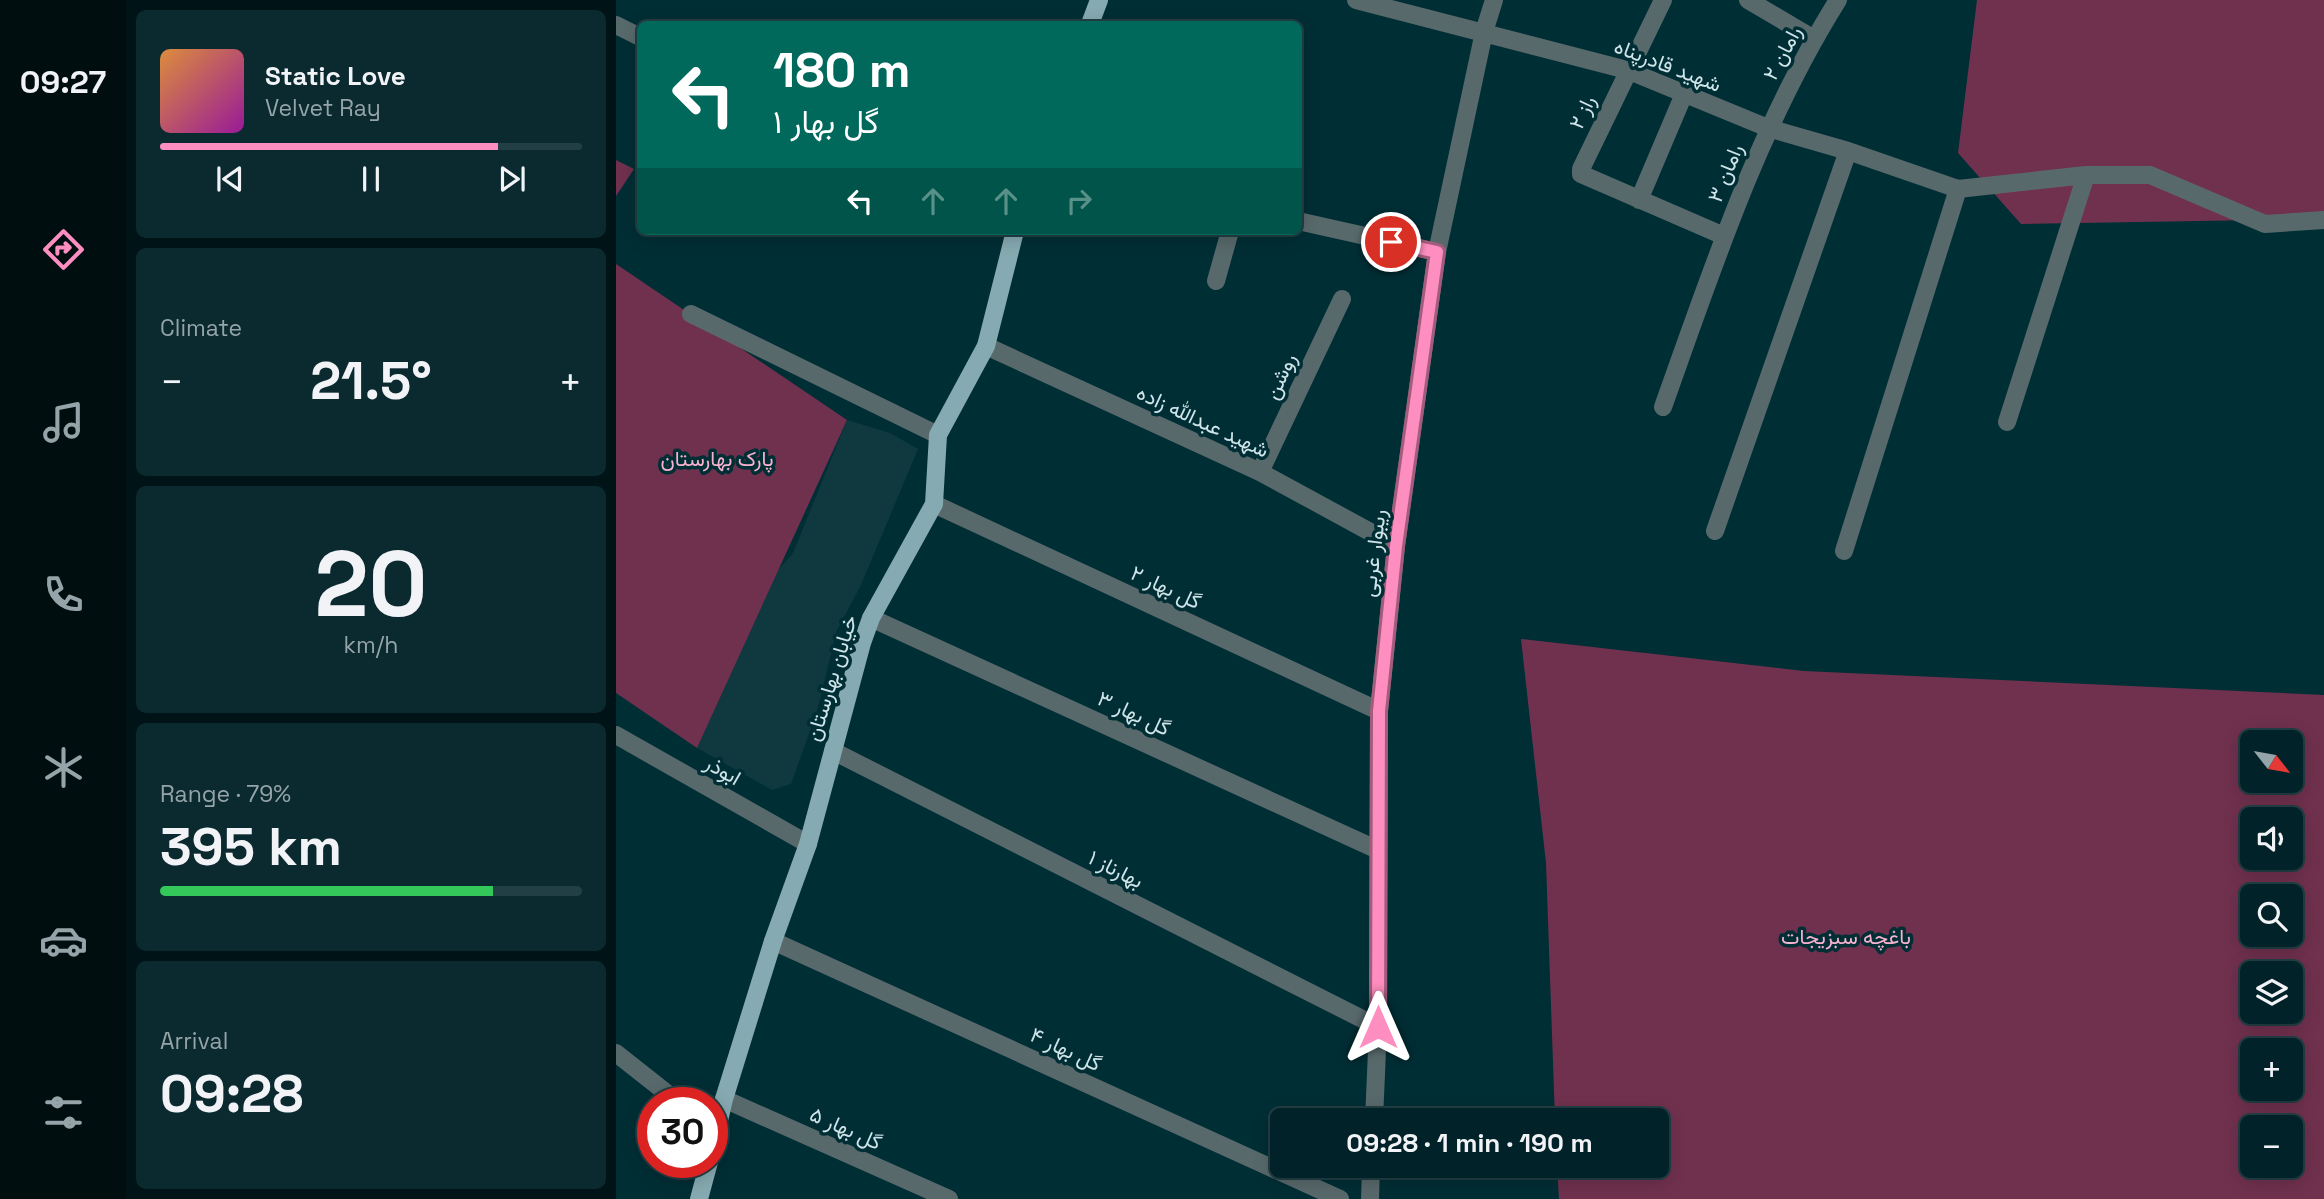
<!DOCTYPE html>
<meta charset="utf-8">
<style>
body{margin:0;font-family:"Space Grotesk",Vazirmatn,sans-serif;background:#0a2a30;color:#f1f3f6;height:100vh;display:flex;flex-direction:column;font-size:26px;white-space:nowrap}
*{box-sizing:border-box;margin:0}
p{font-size:23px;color:#95a4a8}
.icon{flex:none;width:38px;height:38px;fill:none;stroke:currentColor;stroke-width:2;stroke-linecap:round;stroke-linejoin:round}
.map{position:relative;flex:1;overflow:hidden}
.side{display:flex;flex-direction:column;gap:10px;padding:10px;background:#001316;width:490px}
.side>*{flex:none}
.hud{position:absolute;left:21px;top:21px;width:665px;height:214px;border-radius:10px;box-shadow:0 4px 18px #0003,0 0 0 2px #223f45;background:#00695c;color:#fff;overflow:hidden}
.needle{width:46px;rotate:121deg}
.fabs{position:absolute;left:1624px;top:730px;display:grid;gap:14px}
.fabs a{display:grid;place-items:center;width:63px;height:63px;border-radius:10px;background:#002228;box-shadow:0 4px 18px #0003,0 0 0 2px #223f45;font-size:35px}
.speed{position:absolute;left:21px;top:1087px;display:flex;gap:14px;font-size:35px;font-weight:700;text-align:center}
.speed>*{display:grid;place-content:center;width:91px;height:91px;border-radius:50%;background:#002228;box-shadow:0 4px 18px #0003,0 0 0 2px #223f45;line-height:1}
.speed .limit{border:10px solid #d22;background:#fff;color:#111}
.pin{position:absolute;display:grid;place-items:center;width:60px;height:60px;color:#fff;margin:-30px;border:4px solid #fff;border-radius:50%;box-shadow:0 2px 7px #0007}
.me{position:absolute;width:77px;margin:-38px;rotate:0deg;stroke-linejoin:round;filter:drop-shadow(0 0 5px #0008)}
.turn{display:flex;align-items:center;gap:24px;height:147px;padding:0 21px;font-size:32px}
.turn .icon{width:91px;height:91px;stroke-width:2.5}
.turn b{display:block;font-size:49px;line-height:60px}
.lanes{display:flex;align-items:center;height:66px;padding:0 21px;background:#0003;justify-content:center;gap:35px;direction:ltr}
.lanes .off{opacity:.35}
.big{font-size:52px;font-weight:700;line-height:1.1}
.side .card{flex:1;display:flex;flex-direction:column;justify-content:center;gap:10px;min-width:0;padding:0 24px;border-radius:10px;background:#0a2a30}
.side .dial{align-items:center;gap:0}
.dial b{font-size:91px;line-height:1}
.song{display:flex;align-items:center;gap:21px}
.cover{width:84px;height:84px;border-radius:10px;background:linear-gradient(135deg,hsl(30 70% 55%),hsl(300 70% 35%))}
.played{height:7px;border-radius:4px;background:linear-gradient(90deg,#fd8ebf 80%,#223f45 80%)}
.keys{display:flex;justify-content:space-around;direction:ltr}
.heat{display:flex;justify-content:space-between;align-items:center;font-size:38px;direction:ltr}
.charge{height:10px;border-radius:5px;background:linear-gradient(90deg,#34c759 79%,#223f45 0)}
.trip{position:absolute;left:654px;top:1108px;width:399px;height:70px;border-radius:10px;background:#002228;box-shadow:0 4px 18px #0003,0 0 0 2px #223f45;font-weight:700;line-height:70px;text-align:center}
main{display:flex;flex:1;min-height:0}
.dock{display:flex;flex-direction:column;width:126px;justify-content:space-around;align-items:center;background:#000e10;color:#95a4a8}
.dock .icon{width:49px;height:49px}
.dock .selected{color:#fd8ebf}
.dock b{font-size:32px;color:#f1f3f6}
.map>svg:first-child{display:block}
.built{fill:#0f393f}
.green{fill:#70314e;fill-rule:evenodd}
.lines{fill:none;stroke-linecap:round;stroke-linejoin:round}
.minor{stroke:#58696c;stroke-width:18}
.major{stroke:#86aab1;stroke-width:18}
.route-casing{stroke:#a45c7c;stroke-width:18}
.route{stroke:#fd8ebf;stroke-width:12}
.labels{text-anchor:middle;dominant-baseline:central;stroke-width:7;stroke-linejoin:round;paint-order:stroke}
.street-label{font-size:21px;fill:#d0e5ea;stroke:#002e35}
.park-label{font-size:21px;fill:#f8b1ce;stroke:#002e35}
</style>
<main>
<nav class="dock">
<b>09:27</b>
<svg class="icon selected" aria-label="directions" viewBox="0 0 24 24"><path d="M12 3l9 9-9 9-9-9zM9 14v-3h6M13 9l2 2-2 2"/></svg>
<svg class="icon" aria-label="music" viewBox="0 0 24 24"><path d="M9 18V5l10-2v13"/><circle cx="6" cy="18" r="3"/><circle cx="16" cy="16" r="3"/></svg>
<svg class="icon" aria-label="phone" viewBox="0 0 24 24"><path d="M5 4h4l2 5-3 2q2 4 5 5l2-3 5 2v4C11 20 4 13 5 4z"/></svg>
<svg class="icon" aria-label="climate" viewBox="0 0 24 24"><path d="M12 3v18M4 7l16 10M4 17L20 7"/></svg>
<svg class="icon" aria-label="car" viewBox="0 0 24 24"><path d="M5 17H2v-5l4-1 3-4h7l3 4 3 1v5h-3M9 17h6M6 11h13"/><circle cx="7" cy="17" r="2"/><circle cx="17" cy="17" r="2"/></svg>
<svg class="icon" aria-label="filters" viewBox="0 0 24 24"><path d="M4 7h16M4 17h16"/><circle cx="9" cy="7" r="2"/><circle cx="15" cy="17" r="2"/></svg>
</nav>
<section class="side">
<div class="card">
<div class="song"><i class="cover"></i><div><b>Static Love</b><p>Velvet Ray</p></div></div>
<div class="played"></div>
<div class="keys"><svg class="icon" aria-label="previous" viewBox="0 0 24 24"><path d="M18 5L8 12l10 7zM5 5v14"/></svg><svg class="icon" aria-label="pause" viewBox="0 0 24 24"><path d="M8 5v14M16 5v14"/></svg><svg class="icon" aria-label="next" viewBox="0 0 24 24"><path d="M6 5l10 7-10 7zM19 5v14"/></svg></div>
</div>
<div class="card"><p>Climate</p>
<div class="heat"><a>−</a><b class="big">21.5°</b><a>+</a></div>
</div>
<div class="card dial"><b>20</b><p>km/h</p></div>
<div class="card"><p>Range · 79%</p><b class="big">395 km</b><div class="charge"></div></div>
<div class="card"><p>Arrival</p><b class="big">09:28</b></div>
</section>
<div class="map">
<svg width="1708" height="1199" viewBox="0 0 1708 1199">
<rect width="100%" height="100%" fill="#002e35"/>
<path class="built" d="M 231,420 L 274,433 L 302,449 L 245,585 L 221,630 L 201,711 L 175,784 L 156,790 L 81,748 L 162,570 L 177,553 Z"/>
<path class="green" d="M 1361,0 L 1708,0 L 1708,219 L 1405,224 L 1342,153 Z
M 0,160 L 18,169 L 0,196 Z
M 0,264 L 231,420 L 81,748 L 0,693 Z
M 905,639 L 1188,671 L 1708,695 L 1708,1199 L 943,1199 L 941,1166 L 1041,1166 L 1041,1120 L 939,1120 L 930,863 ZM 1636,742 L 1675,742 L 1675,780 L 1636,780 ZM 1636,819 L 1675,819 L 1675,858 L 1636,858 ZM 1636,896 L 1675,896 L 1675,934 L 1636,934 ZM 1636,973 L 1675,973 L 1675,1012 L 1636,1012 ZM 1636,1050 L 1675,1050 L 1675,1088 L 1636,1088 ZM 1636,1127 L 1675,1127 L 1675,1166 L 1636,1166 Z"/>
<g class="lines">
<path class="minor" d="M 740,0 L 1011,70 L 1152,128 L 1232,151 L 1342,189 L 1470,175 L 1534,175 L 1649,224 L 1708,220
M 1047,0 L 965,169 L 965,174 L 1108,236
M 1132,0 L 1198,39
M 0,25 L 24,37
M 1023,200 L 1068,94
M 682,221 L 821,252
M 600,281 L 614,231
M 75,314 L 322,435
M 370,346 L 644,472 L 780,546
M 1047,407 C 1097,267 1143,126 1222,0
M 1391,422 L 1470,175
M 644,472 L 726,299
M 318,504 L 763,711
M 1099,531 L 1232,151
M 1228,551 L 1342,189
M 255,618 L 762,850
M 0,735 L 192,844
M 217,751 L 762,1027
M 157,941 L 724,1199
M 0,1053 L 62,1102
M 108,1099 L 333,1199
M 758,1120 L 762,1027 L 763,711 L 780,546 L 821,252 L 868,32 L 878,0
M 754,1199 L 755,1166"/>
<path class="major" d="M 474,24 L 483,0
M 96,1151 L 108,1099 L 157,941 L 192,844 L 246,643 L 255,618 L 318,504 L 322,435 L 370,346 L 399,231
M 83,1199 L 93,1162"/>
</g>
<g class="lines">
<g class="route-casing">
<path id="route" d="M 762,1027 L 763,711 L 780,546 L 821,252 L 775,242"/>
</g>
<use href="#route" class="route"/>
</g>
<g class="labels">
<g class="street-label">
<text transform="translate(1166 53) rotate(-62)">رامان ۲</text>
<text transform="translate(1052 65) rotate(21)">شهید قادرپناه</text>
<text transform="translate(966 112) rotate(-65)">راز ۲</text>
<text transform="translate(1109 173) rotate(-68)">رامان ۳</text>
<text transform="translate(664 376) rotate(-65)">روشن</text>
<text transform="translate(587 421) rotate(25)">شهید عبدالله زاده</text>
<text transform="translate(757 553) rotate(-83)">ریبوار غربی</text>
<text transform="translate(550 587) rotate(25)">گل بهار ۲</text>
<text transform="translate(215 678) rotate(-73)">خیابان بهارستان</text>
<text transform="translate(518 713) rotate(25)">گل بهار ۳</text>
<text transform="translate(107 770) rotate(30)">ابوذر</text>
<text transform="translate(500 869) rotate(27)">بهارناز ۱</text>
<text transform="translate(450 1049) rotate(25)">گل بهار ۴</text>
<text transform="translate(230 1128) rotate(24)">گل بهار ۵</text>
</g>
<g class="park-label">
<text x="101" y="458">پارک بهارستان</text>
<text x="1230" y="936">باغچه سبزیجات</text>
</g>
</g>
</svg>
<div class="fabs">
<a><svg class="needle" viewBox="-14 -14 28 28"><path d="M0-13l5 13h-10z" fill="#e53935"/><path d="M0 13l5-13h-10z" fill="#95a4a8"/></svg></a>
<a><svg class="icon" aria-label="sound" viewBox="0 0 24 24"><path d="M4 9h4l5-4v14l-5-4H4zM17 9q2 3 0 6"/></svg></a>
<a><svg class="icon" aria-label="search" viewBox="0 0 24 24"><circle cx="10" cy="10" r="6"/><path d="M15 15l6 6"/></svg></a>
<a><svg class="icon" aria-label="layers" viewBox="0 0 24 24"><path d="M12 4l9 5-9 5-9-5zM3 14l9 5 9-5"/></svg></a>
<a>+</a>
<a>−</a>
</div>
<div class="speed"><div class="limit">30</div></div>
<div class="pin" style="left:775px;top:242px;background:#d93025"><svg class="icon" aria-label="arrive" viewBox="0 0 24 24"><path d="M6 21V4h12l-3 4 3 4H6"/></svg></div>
<svg class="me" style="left:762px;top:1027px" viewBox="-20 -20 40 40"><path d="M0-17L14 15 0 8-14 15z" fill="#fd8ebf" stroke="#fff" stroke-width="4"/></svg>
<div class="trip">09:28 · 1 min · 190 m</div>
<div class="hud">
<div class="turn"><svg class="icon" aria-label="left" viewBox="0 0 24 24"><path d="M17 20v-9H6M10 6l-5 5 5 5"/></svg><div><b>180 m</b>گل بهار ۱</div></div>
<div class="lanes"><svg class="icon" aria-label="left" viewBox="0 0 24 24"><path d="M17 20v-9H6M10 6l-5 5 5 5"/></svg><svg class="icon off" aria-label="ahead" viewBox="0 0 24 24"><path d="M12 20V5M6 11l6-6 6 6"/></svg><svg class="icon off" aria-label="ahead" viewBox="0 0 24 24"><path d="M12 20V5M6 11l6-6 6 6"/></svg><svg class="icon off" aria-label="right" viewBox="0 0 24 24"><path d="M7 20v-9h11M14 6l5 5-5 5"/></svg></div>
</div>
</div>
</main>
